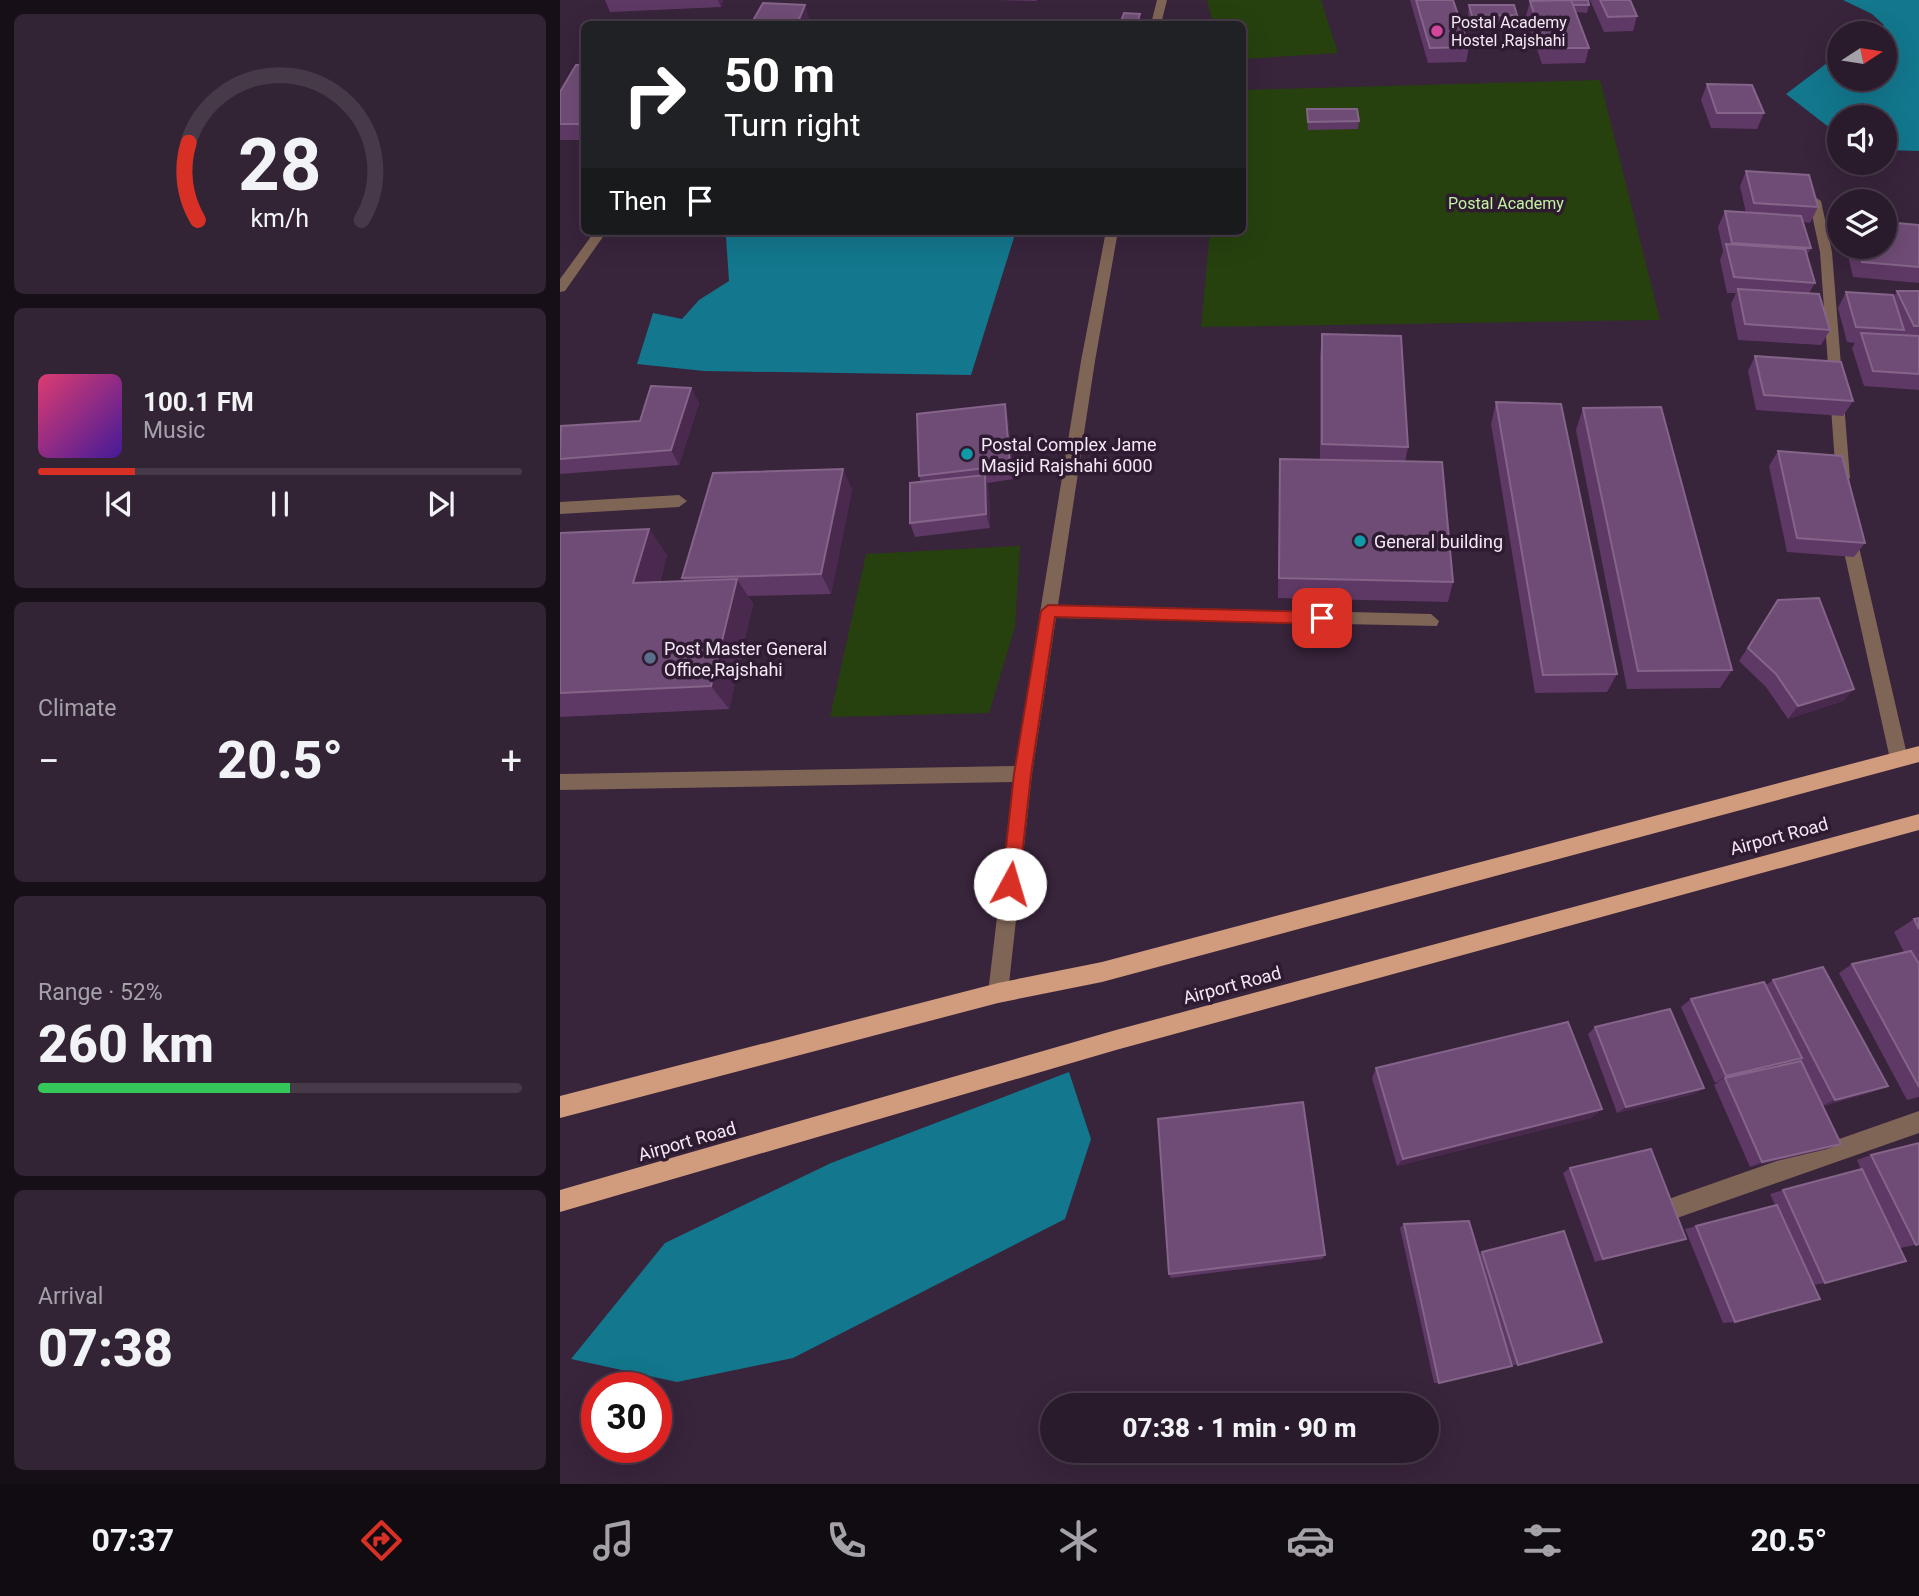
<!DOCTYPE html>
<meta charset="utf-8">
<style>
body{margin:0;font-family:Roboto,sans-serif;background:#322434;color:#f1f3f6;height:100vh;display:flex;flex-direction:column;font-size:26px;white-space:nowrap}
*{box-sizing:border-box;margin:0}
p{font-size:23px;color:#a5a1a9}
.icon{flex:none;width:38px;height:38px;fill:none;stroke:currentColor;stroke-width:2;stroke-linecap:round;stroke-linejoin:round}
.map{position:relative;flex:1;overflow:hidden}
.sheet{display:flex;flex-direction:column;gap:14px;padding:14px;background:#170f18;width:560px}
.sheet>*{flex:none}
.guide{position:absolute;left:21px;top:21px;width:665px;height:214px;border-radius:10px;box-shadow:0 7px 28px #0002,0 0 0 2px #463948;background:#202124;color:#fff;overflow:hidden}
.needle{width:46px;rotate:78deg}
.buttons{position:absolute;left:1267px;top:21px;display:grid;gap:14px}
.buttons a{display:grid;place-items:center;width:70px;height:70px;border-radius:50%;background:#2a1b2c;box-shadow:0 7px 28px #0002,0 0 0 2px #463948;font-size:35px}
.speed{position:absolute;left:21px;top:1372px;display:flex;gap:14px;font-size:35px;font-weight:700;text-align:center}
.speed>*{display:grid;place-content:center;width:91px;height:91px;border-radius:50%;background:#2a1b2c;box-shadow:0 7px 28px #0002,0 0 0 2px #463948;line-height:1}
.speed .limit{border:10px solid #d22;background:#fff;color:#111}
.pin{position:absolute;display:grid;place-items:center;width:60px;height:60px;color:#fff;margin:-30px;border-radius:14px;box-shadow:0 4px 10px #0006}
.me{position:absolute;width:77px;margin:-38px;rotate:6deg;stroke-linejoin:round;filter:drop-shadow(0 0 5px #0008)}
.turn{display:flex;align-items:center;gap:24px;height:147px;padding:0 28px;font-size:32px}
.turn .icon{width:91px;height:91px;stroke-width:2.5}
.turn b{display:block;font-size:49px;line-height:60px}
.then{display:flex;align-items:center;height:66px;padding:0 28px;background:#0003;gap:14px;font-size:26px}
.big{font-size:52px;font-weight:800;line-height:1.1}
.sheet .tile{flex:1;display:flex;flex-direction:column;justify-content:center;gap:10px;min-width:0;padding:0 24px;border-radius:10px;background:#322434}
.sheet .dial{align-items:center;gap:0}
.dial svg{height:182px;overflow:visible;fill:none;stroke:#463948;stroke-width:7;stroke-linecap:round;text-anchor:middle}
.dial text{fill:#f1f3f6;stroke:none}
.song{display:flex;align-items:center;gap:21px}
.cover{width:84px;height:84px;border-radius:10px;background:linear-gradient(135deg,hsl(340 70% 55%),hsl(260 70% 35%))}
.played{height:7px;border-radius:4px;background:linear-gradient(90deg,#d93025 20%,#463948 20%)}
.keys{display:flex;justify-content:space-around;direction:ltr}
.heat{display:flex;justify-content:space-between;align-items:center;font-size:38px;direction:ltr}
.charge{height:10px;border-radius:5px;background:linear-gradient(90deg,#34c759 52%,#463948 0)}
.trip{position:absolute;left:480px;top:1393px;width:399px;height:70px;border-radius:35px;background:#2a1b2c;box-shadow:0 7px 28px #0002,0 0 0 2px #463948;font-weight:800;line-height:70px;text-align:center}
.tabs{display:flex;height:112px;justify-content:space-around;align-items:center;background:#110b12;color:#a5a1a9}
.tabs .icon{width:49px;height:49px}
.tabs .active{color:#d93025}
.tabs b{font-size:32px;color:#f1f3f6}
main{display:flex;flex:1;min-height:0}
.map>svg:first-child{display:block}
.green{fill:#26410e}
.water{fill:#13778d}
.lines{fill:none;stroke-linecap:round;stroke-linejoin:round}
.minor{fill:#7f6556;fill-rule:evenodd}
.primary{fill:#d19c7e;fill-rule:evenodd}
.wall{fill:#5f3965}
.shaded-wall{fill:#49294e}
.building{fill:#6f4c75;stroke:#846489;stroke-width:2}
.route{fill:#d93025;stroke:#8d1f18;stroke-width:2}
.hotel-dot{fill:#d1479c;stroke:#2e1b31;stroke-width:2.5}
.culture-dot{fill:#0f9aa8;stroke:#2e1b31;stroke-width:2.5}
.service-dot{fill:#5c6f8a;stroke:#2e1b31;stroke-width:2.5}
.labels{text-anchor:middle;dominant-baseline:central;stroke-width:7;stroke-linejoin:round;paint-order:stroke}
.far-poi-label{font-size:16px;fill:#f5e8f6;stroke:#2e1b31;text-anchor:start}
.far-park-label{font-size:16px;fill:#c2f3a0;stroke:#2e1b31}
.poi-label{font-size:18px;fill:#f5e8f6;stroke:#2e1b31;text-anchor:start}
.street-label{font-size:18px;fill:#f5e8f6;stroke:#2e1b31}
</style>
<main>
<section class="sheet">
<div class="tile dial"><svg viewBox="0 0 100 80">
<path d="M14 69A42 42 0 1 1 86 69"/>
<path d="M14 69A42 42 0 0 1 10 35" stroke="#d93025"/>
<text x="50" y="56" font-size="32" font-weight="700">28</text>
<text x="50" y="72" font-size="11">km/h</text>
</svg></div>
<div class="tile">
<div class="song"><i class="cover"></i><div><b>100.1 FM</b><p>Music</p></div></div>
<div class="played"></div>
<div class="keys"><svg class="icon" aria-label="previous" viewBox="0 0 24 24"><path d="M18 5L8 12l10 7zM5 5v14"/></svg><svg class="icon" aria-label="pause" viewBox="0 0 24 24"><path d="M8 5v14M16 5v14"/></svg><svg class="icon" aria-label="next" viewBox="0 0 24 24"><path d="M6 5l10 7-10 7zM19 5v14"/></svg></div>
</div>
<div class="tile"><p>Climate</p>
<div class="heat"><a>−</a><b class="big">20.5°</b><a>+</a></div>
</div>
<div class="tile"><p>Range · 52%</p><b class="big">260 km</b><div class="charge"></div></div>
<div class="tile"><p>Arrival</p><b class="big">07:38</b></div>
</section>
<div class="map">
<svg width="1359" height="1484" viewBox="0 0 1359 1484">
<rect width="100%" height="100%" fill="#38243b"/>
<path class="green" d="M 647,0 L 761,0 L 778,53 L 683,59 L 682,24 L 653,24 Z
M 1040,80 L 1100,320 L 641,327 L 650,231 L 682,231 L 683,90 Z
M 460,546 L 455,627 L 429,713 L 270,717 L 306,554 Z"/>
<path class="water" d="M 1283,0 L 1359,0 L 1359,151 L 1325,150 L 1325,117 L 1279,117 L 1279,135 L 1226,94 L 1279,54 L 1279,79 L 1325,79 L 1325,33 L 1317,33 L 1324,25 L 1312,14 Z
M 171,231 L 456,231 L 411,375 L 144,371 L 77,364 L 93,313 L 122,319 L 139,300 L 169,281 L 166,237 Z
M 509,1072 L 531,1139 L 505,1219 L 233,1358 L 117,1382 L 11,1359 L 105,1243 L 271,1163 Z"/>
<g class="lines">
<path class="minor" d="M 597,0 L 607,0 L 601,24 L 591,24 Z
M 1255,197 L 1261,201 L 1272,252 L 1290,478 L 1283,483 L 1276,478 L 1260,252 L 1249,201 Z
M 35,231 L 47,231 L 5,291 L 0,292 L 0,279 Z
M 546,231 L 558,231 L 535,361 L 498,605 L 871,614 L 879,621 L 877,626 L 496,618 L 472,774 L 448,993 L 445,1000 L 438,1003 L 431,1000 L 428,993 L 453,782 L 0,790 L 0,774 L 455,766 L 521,361 Z
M 119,495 L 127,501 L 119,507 L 0,514 L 0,502 Z
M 1288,528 L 1296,534 L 1348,759 L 1345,764 L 1339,767 L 1333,764 L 1330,759 L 1280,534 Z
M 1359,1111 L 1359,1133 L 1117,1218 L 1109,1215 L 1106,1207 L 1109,1199 L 1117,1196 Z"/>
<path class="primary" d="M 1359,746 L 1359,762 L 542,982 L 438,1003 L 0,1118 L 0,1096 L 438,983 L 542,962 Z
M 1359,814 L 1359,830 L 556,1050 L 0,1212 L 0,1190 L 556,1030 Z"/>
</g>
<path class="wall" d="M 45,0 L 163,0 L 161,7 L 50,12 Z
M 435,0 L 477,0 L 476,1 Z
M 850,0 L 893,0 L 909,47 L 906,62 L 868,63 Z
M 987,0 L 1028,0 L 1029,5 L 1027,13 L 1016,12 L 1029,48 L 1025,63 L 982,64 L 966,16 L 970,1 Z
M 1030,0 L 1070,0 L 1077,16 L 1073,31 L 1044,32 Z
M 909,5 L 957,15 L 956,23 L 910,24 L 908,13 Z
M 24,65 L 24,140 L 0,140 L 0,92 Z
M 1147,84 L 1204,113 L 1197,129 L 1151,128 L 1141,100 Z
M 747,109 L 799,121 L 798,129 L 748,130 Z
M 1186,171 L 1258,207 L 1250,223 L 1243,222 L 1251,248 L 1247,255 L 1255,283 L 1249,293 L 1270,330 L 1261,345 L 1178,340 L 1171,304 L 1176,293 L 1167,293 L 1160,260 L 1163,251 L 1158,227 L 1165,211 L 1186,213 L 1180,186 Z
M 1359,225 L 1359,283 L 1293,277 L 1286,247 L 1325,247 Z
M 1337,291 L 1359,291 L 1359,390 L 1304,386 L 1292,348 L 1295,343 L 1287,342 L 1278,308 L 1286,292 L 1333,298 Z
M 762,334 L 848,447 L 845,462 L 893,582 L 888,602 L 718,598 L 720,459 L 760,460 L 760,356 Z
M 1195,356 L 1293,401 L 1283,416 L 1196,410 L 1188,371 Z
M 131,388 L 139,403 L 119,465 L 0,474 L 0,428 L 80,421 Z
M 936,402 L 1057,674 L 1047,692 L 975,693 L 931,424 Z
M 1023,408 L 1172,670 L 1160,688 L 1067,689 L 1016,430 Z
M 448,419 L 454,479 L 427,483 L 429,489 L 430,528 L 355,537 L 350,523 L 361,482 L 359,476 Z
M 1218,451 L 1305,543 L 1294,557 L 1227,552 L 1209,466 Z
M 283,469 L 292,490 L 271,594 L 188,596 L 193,604 L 169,709 L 0,717 L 0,533 L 89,529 L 107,555 L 100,582 L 124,581 L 122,578 Z
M 1218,600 L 1294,689 L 1283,701 L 1228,719 L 1206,687 L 1179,661 Z
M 1359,918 L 1359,1097 L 1347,1100 L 1279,973 L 1292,964 L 1344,952 L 1334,932 L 1354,919 Z
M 1213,980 L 1313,1092 L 1263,1106 L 1267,1149 L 1190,1167 L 1154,1085 L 1159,1082 L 1155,1083 L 1121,1007 L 1131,999 L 1206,985 Z
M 1035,1027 L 1144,1088 L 1134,1094 L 1057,1113 L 1028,1034 Z
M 816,1068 L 1042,1109 L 1031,1118 L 837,1166 L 812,1078 Z
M 1311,1155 L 1359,1244 L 1340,1248 L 1265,1283 L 1253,1285 L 1175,1322 L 1163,1323 L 1125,1229 L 1215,1205 L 1210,1194 L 1223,1190 L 1301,1170 L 1297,1160 Z
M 1010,1168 L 1126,1239 L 1035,1262 L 1003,1173 Z
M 844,1224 L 919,1254 L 922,1252 L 958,1365 L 952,1365 L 879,1383 L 874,1383 L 840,1228 Z
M 765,1255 L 762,1259 L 611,1278 L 609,1274 Z"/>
<path class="shaded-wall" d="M 158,0 L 163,0 L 161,7 Z
M 245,5 L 250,21 L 248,24 L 237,24 Z
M 131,388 L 139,403 L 119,465 L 111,450 Z
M 445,404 L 448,419 L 454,479 L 450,465 Z
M 283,469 L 292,490 L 271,594 L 261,574 Z
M 425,475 L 429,489 L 430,528 L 426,514 Z
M 89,529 L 107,555 L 92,608 L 73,583 Z
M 177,579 L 193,604 L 169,709 L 151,686 Z
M 1294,689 L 1283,701 L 1228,719 L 1238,706 Z
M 1242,1058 L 1229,1065 L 1165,1078 L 1155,1083 L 1166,1076 Z
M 1328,1086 L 1313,1092 L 1261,1106 L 1275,1100 Z
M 1144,1088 L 1134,1094 L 1057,1113 L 1066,1107 Z
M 1042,1109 L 1031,1118 L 837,1166 L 843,1159 Z
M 1281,1144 L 1267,1149 L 1190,1167 L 1202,1162 Z
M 1126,1239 L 1116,1242 L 1035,1262 L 1043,1259 Z"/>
<path class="building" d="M 856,0 L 893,0 L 909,47 L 870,48 Z
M 989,0 L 1028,0 L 1029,5 L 1013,5 L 1011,0 Z
M 1011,0 L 1029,48 L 985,48 L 970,1 Z
M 1040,0 L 1070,0 L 1077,16 L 1048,17 Z
M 203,3 L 245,5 L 237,24 L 191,24 Z
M 909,5 L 954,5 L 957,15 L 912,16 Z
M 564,13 L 580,14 L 577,24 L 560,24 Z
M 16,65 L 24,65 L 24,124 L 0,124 L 0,92 Z
M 1147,84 L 1192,85 L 1204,113 L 1157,113 Z
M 747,109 L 797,109 L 799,121 L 748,122 Z
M 1186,171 L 1249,175 L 1258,207 L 1194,203 Z
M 1165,211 L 1241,216 L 1251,248 L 1172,243 Z
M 1325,222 L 1359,225 L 1359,267 L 1302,262 L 1298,247 L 1325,247 Z
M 1166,244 L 1245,249 L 1255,283 L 1174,277 Z
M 1178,289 L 1259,294 L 1270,330 L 1185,324 Z
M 1337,291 L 1359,291 L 1359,326 L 1354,326 Z
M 1286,292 L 1333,295 L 1344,330 L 1296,327 Z
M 1301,333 L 1359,336 L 1359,374 L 1313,371 Z
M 762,334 L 841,336 L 848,447 L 762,444 Z
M 1195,356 L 1281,362 L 1293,401 L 1204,395 Z
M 91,386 L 131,388 L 111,450 L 0,459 L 1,426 L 80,421 Z
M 936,402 L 1001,404 L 1057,674 L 983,675 Z
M 445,404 L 450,465 L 359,476 L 357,414 Z
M 1101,407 L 1172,670 L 1078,671 L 1023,408 Z
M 1218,451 L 1282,456 L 1305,543 L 1237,538 Z
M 720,459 L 882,462 L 893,582 L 719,578 Z
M 283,469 L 261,574 L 122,578 L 153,473 Z
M 425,475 L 426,514 L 350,523 L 350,483 Z
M 89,529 L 73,583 L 177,579 L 151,686 L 0,693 L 0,533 Z
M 1259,598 L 1294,689 L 1238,706 L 1216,674 L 1188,648 L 1218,600 Z
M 1359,918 L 1359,929 L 1354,919 Z
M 1351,951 L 1359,964 L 1359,1087 L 1292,964 Z
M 1263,967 L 1328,1086 L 1275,1100 L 1213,980 Z
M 1204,982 L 1242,1058 L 1166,1076 L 1131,999 Z
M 1110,1009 L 1144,1088 L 1066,1107 L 1035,1027 Z
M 1008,1022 L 1042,1109 L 843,1159 L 816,1068 Z
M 1241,1061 L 1281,1144 L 1202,1162 L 1165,1078 Z
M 743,1102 L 765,1255 L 609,1274 L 598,1119 Z
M 1359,1143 L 1359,1244 L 1356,1245 L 1311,1155 Z
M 1091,1149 L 1126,1239 L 1043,1259 L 1010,1168 Z
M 1302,1169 L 1346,1261 L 1265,1283 L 1223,1190 Z
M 1217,1205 L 1260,1299 L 1175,1322 L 1136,1226 Z
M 909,1221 L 952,1366 L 879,1383 L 844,1224 Z
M 1004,1231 L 1042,1342 L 958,1365 L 922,1252 Z"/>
<path class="route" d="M 488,605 L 762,612 L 769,618 L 762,624 L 495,617 L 471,774 L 459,884 L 450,892 L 442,884 L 454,774 L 481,611 Z"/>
<circle class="hotel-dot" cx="877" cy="31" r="7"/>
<g class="culture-dot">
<circle cx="407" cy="454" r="7"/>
<circle cx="800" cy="541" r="7"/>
</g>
<circle class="service-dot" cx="90" cy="658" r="7"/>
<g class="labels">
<g class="far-poi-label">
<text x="891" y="22">Postal Academy<tspan x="891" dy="18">Hostel ,Rajshahi</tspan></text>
</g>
<g class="far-park-label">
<text x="946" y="203">Postal Academy</text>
</g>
<g class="poi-label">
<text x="421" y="444">Postal Complex Jame<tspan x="421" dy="21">Masjid Rajshahi 6000</tspan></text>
<text x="814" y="541">General building</text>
<text x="104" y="648">Post Master General<tspan x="104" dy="21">Office,Rajshahi</tspan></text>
</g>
<g class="street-label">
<text transform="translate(1219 836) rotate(-15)">Airport Road</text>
<text transform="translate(672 985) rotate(-15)">Airport Road</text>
<text transform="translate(127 1141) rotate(-16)">Airport Road</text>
</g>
</g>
</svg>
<div class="buttons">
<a><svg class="needle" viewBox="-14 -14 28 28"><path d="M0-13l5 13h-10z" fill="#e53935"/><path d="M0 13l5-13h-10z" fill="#a5a1a9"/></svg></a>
<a><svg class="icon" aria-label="sound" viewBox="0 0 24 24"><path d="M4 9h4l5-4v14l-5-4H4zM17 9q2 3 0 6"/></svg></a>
<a><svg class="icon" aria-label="layers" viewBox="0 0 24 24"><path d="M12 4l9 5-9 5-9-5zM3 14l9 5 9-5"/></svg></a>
</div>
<div class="speed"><div class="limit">30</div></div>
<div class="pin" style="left:762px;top:618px;background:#d93025"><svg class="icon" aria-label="arrive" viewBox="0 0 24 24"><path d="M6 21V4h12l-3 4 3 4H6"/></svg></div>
<svg class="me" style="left:450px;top:884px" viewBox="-20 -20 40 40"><circle r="19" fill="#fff"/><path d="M0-13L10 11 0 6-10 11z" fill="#d93025"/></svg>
<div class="trip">07:38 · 1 min · 90 m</div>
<div class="guide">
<div class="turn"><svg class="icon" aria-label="right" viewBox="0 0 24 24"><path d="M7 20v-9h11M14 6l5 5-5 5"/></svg><div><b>50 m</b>Turn right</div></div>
<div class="then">Then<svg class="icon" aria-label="arrive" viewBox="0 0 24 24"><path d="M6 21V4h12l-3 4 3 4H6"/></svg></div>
</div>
</div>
</main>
<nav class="tabs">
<b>07:37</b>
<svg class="icon active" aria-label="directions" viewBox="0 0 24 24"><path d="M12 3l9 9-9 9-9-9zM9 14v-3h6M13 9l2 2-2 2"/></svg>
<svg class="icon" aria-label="music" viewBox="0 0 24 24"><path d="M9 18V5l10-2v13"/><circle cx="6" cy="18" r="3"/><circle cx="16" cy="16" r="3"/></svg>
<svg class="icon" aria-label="phone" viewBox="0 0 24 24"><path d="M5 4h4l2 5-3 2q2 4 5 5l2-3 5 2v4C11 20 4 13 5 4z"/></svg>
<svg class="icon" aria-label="climate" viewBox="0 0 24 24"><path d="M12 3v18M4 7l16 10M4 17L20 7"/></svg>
<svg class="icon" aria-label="car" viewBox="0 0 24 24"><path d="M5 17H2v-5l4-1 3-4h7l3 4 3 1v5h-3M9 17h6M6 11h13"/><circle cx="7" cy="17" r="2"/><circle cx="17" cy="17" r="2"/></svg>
<svg class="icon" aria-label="filters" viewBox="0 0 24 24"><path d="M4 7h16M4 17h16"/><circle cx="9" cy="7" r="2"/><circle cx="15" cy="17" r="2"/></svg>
<b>20.5°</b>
</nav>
